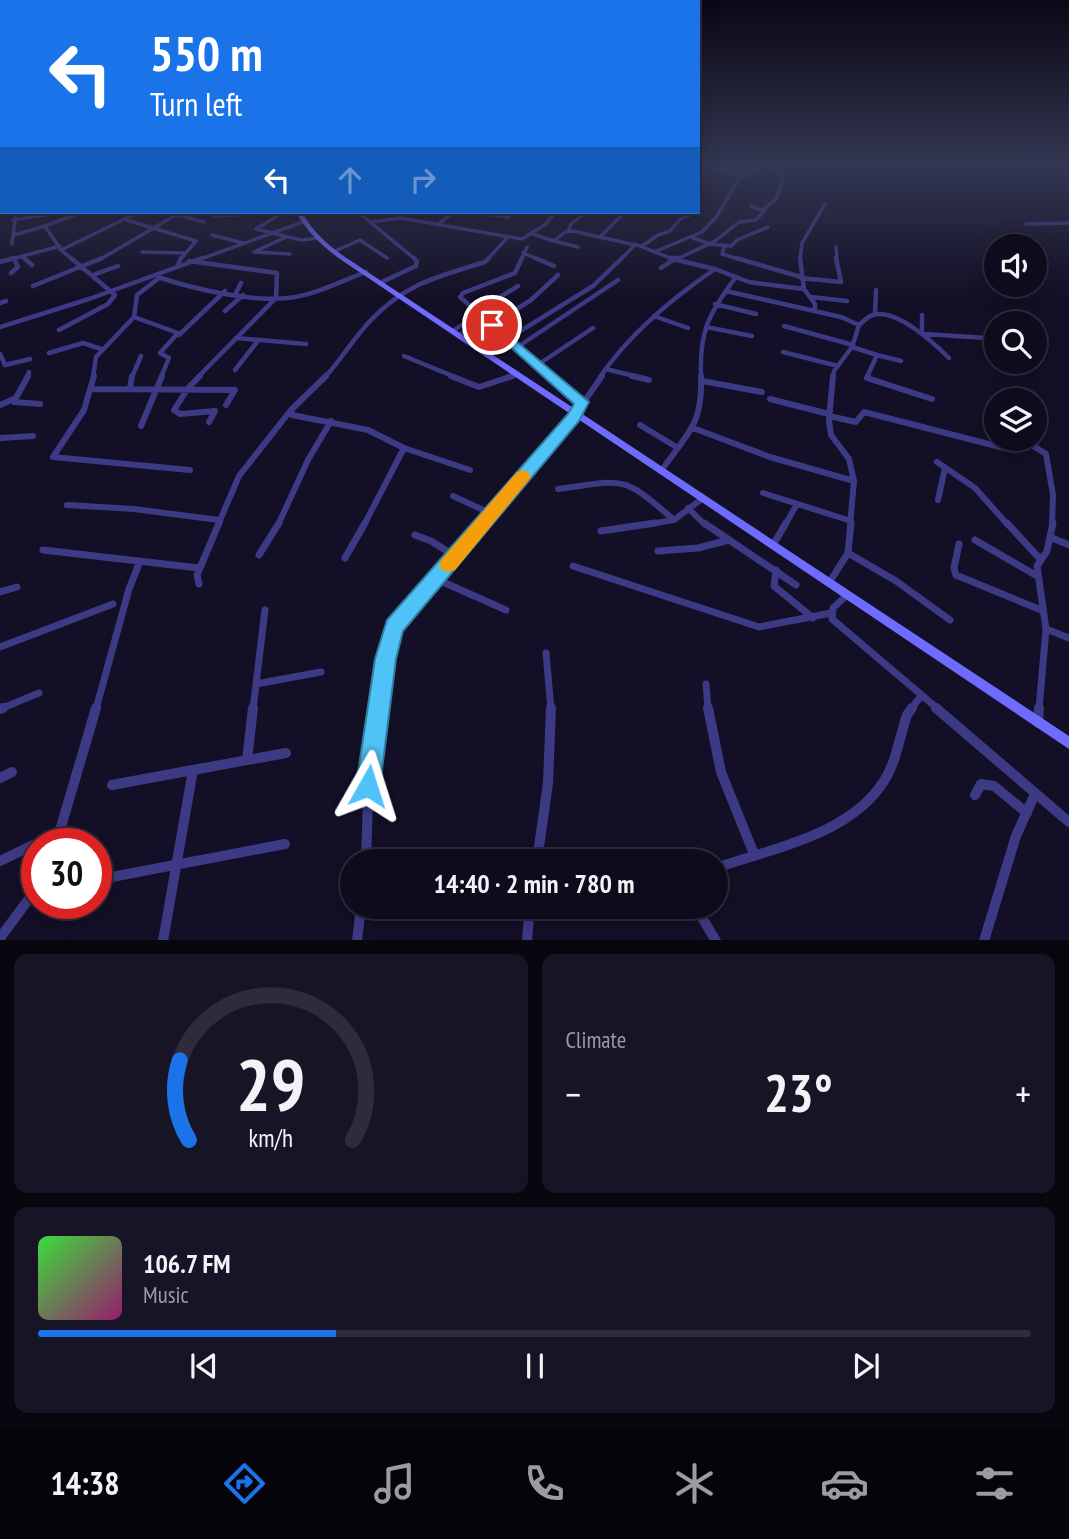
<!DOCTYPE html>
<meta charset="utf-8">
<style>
body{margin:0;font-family:"PT Sans Narrow",sans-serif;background:#171425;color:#f1f3f6;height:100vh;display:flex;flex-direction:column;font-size:26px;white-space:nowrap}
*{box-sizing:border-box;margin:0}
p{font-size:23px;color:#9b9ba3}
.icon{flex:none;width:38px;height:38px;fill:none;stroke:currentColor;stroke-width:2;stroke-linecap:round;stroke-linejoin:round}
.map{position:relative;height:940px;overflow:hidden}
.drawer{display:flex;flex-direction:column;gap:14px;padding:14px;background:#08060f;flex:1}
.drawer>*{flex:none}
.top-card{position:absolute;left:0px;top:0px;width:700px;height:214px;box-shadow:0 4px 18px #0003,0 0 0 2px #2e2b3b;background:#1a73e8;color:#fff;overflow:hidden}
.tools{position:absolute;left:984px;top:234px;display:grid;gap:14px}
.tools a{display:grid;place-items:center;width:63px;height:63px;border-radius:50%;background:#0e0b1c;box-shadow:0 4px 18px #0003,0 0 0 2px #2e2b3b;font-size:35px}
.speed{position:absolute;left:21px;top:828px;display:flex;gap:14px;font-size:35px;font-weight:700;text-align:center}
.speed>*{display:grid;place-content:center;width:91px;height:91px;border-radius:50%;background:#0e0b1c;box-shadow:0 4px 18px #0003,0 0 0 2px #2e2b3b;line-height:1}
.speed .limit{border:10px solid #d22;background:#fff;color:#111}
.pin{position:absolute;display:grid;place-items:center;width:60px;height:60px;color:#fff;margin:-30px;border:4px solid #fff;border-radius:50%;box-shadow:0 2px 7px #0007}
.me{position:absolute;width:77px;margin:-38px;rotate:6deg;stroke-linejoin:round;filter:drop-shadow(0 0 5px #0008)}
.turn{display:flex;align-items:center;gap:24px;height:147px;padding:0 35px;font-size:32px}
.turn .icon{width:91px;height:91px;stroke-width:2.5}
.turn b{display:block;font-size:49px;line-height:60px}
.lanes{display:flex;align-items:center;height:66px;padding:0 35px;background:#0003;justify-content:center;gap:35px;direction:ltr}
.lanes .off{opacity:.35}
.big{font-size:52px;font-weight:700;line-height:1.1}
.drawer .widget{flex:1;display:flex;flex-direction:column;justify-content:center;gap:10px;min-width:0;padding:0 24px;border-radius:14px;background:#171425}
.drawer .dial{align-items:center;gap:0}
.dial svg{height:182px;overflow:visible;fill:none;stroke:#2e2b3b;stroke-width:7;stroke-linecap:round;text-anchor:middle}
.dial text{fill:#f1f3f6;stroke:none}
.song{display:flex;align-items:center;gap:21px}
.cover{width:84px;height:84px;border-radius:10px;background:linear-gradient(135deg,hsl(120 70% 55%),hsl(320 70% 35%))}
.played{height:7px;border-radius:4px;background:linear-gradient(90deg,#1a73e8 30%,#2e2b3b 30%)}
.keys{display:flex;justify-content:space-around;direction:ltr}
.heat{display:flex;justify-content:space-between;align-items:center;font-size:38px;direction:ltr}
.drawer .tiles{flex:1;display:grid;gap:14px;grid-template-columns:1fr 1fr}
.widget:last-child{grid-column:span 2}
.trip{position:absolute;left:340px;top:849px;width:388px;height:70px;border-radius:35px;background:#0e0b1c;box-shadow:0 4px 18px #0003,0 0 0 2px #2e2b3b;font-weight:700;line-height:70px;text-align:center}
.dock{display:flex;height:112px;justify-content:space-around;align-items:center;background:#06040b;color:#9b9ba3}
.dock .icon{width:49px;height:49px}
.dock .selected{color:#1a73e8}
.dock b{font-size:32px;color:#f1f3f6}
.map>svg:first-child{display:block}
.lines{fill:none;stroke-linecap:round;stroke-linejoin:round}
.street-far4{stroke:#3d3a85;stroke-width:3.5}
.street-far3{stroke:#3d3a85;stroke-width:4.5}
.street-far2{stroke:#3d3a85;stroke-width:6}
.street-far1{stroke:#3d3a85;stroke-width:7}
.street{stroke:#3d3a85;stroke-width:10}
.secondary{fill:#6f6bff;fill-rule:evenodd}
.route{fill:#4fc3f7;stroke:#337fa1;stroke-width:2}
.slow{fill:#f59e0b}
</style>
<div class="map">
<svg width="1069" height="941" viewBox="0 0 1069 941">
<rect width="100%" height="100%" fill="#130f26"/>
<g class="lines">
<path class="street-far4" d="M 705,166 L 743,176
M 762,166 L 784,173 L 777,198 L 763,210
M 169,212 L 204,222
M 284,212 L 256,229 L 301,240 L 318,238
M 358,212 L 416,260
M 469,212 L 509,217
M 214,216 L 280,212
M 123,219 L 196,241 L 180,260
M 13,220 L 63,212
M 370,222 L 400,218 L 522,239 L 546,224 L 555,212
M 438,224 L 454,212
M 1026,224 L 1069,223
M 568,231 L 571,224 L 586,212
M 533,234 L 554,241 L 565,232 L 573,231 L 635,245 L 620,260
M 14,235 L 45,226
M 212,235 L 243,243
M 286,237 L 254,252 L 290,254
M 600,237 L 625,212
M 693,238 L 710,244 L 731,246 L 737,240 L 768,227
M 554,241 L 578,247
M 12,244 L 16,212
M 635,244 L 675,260
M 642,246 L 658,235 L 670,231 L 680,219 L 697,212
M 724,247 L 722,254 L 742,260
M 836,247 L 837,260
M 61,250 L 139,212
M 335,251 L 360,240 L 387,258
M 142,252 L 184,253
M 654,252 L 702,232 L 717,216 L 738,180 L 762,166
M 523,253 L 540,260
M 23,257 L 26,260
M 8,260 L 60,246
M 73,260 L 61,250 L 45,226 L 82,212
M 99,260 L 181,212
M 198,260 L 303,222
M 487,260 L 508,237
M 521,260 L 527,247
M 675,260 L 715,241 L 739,222 L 756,220 L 764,211 L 751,206
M 800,260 L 802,243 L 825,204"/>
<path class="street-far3" d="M 24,258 L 32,265
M 522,258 L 515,273 L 463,293 L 460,297 L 552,377
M 535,258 L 554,266
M 670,258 L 679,258
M 736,258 L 801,277
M 800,258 L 804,289
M 677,260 L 715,269
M 189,261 L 277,273 L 276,298 L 198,377
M 0,262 L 14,258
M 178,265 L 181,258
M 661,268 L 673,260
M 11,273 L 18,267 L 14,259
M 93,275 L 118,266
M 158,277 C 194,289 250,302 288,298 C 315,295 341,281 366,272
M 801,278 L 841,282 L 836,258
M 382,282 L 416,266 L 417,261 L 414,258
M 33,286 L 102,258
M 726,291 L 841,317 L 859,325 L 852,347 L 834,371 L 833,377
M 236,293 L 241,283
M 811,297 L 847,301
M 0,303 L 6,301
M 715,304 L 756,314
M 473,309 L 482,308 L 518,286
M 225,311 L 243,295
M 875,314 L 876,290
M 922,315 L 922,332
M 654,316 L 688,328
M 134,317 L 178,333 L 160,353 L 169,358 L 161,377
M 492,325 L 531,300 L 558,275
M 859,325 C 863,322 868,316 873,315 C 896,308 934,343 949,358
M 784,326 L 853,345
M 0,327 L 89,299 L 202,258
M 706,327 L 752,336
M 59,330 L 108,304 L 115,295 L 71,258
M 453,331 L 466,322
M 924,334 L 987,338
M 179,335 L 225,291
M 459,335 L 477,325
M 236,338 L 306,344
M 509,338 L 593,286 L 622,258
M 519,346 L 618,280
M 852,347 L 877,355 L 867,377
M 783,352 L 838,366
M 49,353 L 83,343 L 101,349
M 0,354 L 5,365 L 30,359
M 877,355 L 901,361
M 404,356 L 455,377
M 539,364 L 593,328
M 606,369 L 638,377
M 235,370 L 257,342
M 27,377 L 29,372
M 93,377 L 96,357 L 134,317 L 137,295 L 159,278
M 132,377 L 141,356
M 325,377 C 341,360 353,339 370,321 C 406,283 437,277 485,262 L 489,258
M 507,377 L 517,374
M 600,377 C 630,333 671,299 715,269 L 749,282 L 804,289 L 815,304 L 815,311
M 701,377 C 699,331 709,314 735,278"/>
<path class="street-far2" d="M 94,376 L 84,410 L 53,457 L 190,470
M 200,376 L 188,388 L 174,410 L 180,414 L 215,411 L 209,422
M 451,376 L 479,387 L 513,376
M 550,376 L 582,403
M 632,376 L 649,380
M 833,376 L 829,420 L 831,435 L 849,459 L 854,481 L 850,525
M 868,376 L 867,378 L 932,399
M 702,381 L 762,392
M 130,388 L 132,376
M 92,389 L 235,390 L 226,405
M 770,399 L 829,414
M 14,402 L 40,404
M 0,405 L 16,398 L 28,376
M 291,410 L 292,415 L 368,430 L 404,448 L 470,470
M 829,416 L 856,422 L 864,412 L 1008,449
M 640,425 L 678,448
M 141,426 L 162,376
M 693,428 L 770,457 L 854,481
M 0,438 L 33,436
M 1023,439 L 1046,454 L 1053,495 L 1052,525
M 937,462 L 975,488 L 1008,525
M 661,471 C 688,433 703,424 701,376
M 558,489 C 626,480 621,474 674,520
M 763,493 L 851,521
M 453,496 L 492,514
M 938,500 L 945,468
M 67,505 L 134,509 L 219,520
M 688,508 L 705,525
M 218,525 L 239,476 L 291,410 L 326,376
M 278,525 L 308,460 L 331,421
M 364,525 L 404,448
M 482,525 L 573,418 L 602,376
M 644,525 L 674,520 L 703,498
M 785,525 L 797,504"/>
<path class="street-far1" d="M 704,523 L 796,585
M 1007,523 L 1040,559
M 601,531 L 655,523
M 415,535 L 431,541 L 455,556
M 1050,537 L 1053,523
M 975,540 L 1037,576
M 959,544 L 954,568 L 956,575 L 1041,610
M 773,545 L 786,523
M 43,550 L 199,568
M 658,551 L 698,548 L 729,540
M 848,553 L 896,581 L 950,620
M 259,555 L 279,523
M 345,558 L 365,523
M 573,566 L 759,627 L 831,613
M 776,570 L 774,586 L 813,618
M 436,579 L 506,610
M 829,583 L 848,553 L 851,523
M 199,584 L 197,575 L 219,523
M 0,592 L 17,587
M 846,596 L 833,608 L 832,619 L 938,709
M 1046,629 L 1069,638
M 0,647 L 113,604
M 546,653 L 551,709
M 256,684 L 321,672
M 706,684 L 708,709
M 0,709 L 39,693
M 96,709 L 129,589 L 140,561
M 253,709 L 265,610
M 378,709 L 385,659 L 394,627 L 483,523
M 911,709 L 921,696
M 1039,709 L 1046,629 L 1037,566 L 1047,551 L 1050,537 L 1069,545"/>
<path class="street" d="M 708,708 L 721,772 L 754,854
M 936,708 L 1069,822
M 0,709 L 3,708
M 1038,723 L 1039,708
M 247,760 L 253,708
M 193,770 L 286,753
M 0,778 L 12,772
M 112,785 L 193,770 L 163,941
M 975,795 L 981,784 L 994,786 L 1027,813
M 56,844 L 96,708
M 441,856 L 454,861
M 0,861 L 60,832
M 366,861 L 369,767 L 378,708
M 537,861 L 548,783 L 551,708
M 716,868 C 773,848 850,835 884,781 C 896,763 900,735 907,715 L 912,708
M 96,880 L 285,844
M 695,906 L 716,941
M 0,938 L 37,888
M 357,941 L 361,906
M 527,941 L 530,906
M 984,941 L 1016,836 L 1035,794"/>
<path class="secondary" d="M 296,212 L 302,212 C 312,231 327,244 345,257 L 1069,736 L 1069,749 L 340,259 C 322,246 307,232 296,212 Z"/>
</g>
<linearGradient id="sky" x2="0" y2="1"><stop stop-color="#0a0815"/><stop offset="0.56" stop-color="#333752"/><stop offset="1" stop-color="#333752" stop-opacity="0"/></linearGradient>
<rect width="1069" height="297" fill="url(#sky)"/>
<path class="route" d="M 492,321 L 589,402 L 579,421 L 403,631 L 396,659 L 380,786 L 376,795 L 368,798 L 360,795 L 356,786 L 375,659 L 387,620 L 568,414 L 574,404 L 488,327 L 486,325 Z"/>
<path class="slow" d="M 523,470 L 528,472 L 531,477 L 528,481 L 455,570 L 448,572 L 442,570 L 439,564 L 442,559 L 517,472 Z"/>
</svg>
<div class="tools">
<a><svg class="icon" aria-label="sound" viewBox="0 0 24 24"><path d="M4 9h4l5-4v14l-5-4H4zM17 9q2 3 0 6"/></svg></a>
<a><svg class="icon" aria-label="search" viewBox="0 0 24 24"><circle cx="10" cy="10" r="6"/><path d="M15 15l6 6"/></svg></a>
<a><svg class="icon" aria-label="layers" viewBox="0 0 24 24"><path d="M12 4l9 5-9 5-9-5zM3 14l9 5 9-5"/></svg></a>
</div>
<div class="speed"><div class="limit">30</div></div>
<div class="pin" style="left:492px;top:325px;background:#d93025"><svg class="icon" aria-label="arrive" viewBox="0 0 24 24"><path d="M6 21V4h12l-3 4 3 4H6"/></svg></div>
<svg class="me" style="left:368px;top:786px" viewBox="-20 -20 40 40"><path d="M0-17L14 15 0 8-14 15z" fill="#4fc3f7" stroke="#fff" stroke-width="4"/></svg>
<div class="trip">14:40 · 2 min · 780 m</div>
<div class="top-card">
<div class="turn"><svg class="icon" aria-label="left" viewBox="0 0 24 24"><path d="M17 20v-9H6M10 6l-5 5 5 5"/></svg><div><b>550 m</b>Turn left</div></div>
<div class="lanes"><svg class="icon" aria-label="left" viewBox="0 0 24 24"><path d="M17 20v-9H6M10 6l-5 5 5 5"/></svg><svg class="icon off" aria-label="ahead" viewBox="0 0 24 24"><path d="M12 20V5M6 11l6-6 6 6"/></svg><svg class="icon off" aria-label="right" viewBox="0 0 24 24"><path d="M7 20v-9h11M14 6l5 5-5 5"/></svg></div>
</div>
</div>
<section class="drawer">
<div class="tiles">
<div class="widget dial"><svg viewBox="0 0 100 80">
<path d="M14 69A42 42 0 1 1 86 69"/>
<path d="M14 69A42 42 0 0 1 10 34" stroke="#1a73e8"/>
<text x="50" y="56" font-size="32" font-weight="700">29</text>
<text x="50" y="72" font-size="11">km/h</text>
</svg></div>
<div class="widget"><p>Climate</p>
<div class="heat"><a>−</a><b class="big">23°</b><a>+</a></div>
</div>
<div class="widget">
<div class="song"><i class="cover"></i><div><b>106.7 FM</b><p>Music</p></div></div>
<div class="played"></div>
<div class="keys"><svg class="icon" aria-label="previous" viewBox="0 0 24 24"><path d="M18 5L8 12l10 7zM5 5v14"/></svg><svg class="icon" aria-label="pause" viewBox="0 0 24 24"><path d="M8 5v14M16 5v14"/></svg><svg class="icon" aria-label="next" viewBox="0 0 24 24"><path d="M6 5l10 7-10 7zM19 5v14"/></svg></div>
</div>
</div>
</section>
<nav class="dock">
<b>14:38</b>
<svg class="icon selected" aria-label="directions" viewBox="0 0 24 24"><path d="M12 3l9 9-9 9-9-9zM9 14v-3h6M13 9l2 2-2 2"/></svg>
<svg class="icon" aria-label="music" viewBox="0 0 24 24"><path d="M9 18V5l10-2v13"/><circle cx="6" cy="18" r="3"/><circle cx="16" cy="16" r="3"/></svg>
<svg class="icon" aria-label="phone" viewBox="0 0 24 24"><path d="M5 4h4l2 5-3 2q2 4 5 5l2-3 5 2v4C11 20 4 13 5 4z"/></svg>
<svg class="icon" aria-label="climate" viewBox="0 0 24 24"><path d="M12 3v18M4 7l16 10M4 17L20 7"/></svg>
<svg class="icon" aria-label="car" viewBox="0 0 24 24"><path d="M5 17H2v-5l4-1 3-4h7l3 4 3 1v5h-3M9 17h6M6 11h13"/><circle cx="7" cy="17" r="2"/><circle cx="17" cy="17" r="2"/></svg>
<svg class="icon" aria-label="filters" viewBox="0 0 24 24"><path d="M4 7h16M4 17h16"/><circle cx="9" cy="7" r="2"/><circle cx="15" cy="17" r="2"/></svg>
</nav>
